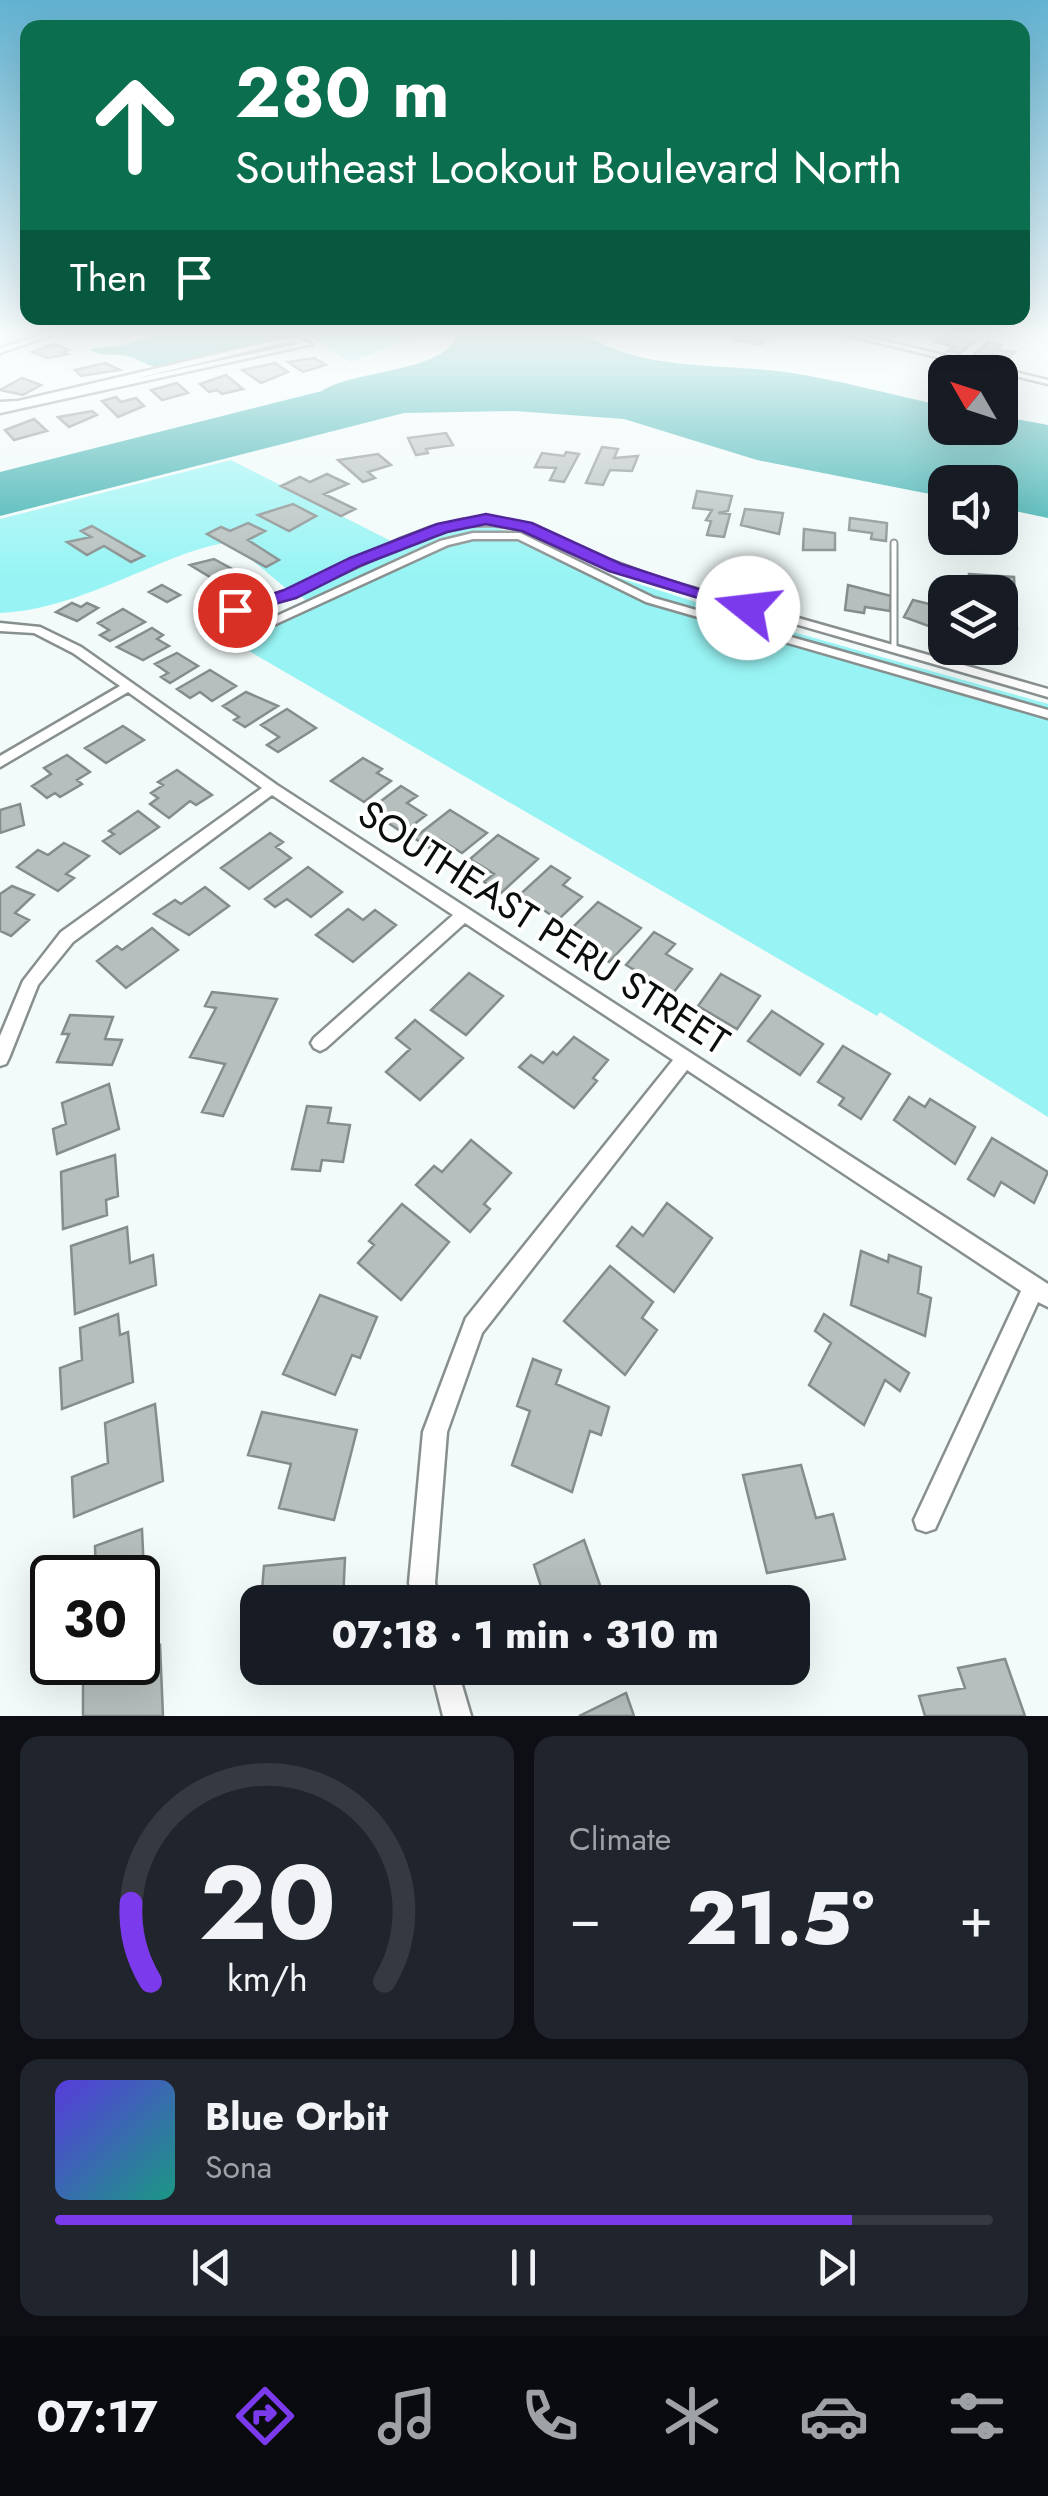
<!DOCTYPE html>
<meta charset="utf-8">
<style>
body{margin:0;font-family:Jost,sans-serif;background:#20242c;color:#f1f3f6;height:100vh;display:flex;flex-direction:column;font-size:38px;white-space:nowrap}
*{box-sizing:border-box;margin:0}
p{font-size:32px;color:#9ea1a6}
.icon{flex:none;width:55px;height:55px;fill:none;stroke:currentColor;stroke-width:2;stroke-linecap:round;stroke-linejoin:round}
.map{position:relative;height:1716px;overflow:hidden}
.details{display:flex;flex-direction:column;gap:20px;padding:20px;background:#0d0f14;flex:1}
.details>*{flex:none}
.banner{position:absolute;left:20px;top:20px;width:1010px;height:305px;border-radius:20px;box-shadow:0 10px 40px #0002;background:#0b6e4f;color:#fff;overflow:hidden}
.needle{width:65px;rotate:309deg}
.controls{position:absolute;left:928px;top:355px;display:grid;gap:20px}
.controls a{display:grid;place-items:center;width:90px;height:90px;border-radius:20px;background:#171b24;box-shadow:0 10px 40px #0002;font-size:50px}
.speed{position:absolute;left:30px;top:1555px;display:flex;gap:20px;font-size:50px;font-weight:700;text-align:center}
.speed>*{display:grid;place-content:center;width:130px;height:130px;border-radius:50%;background:#171b24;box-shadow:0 10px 40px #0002;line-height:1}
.speed .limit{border:5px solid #111;border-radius:15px;background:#fff;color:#111}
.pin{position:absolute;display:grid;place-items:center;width:85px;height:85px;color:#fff;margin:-42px;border:5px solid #fff;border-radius:50%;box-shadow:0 2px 10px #0007}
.me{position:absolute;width:110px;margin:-55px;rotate:286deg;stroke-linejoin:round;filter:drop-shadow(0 0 8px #0008)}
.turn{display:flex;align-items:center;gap:35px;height:210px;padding:0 50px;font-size:45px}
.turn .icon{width:130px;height:130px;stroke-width:2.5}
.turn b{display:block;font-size:70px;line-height:85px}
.then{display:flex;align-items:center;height:95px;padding:0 50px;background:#0003;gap:20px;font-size:38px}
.big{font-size:75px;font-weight:800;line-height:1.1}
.details .tile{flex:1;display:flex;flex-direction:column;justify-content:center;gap:15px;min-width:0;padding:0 35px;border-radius:20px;background:#20242c}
.details .dial{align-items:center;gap:0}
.dial svg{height:260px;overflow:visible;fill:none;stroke:#363941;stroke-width:7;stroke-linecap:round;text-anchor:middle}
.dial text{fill:#f1f3f6;stroke:none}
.song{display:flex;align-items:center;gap:30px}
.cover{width:120px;height:120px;border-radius:15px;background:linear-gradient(135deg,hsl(250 70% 55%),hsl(170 70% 35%))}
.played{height:10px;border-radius:5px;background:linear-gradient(90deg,#7c3aed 85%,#363941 85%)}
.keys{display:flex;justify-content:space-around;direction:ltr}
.heat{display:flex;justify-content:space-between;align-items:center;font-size:55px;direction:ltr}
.details .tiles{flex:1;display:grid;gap:20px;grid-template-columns:1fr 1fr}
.tile:last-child{grid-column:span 2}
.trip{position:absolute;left:240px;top:1585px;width:570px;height:100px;border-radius:20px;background:#171b24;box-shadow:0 10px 40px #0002;font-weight:800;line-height:100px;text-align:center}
.dock{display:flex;height:160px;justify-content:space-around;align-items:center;background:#090b0e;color:#9ea1a6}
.dock .icon{width:70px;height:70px}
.dock .on{color:#7c3aed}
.dock b{font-size:45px;color:#f1f3f6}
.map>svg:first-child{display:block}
.green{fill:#98f4f4}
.water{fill:#38afaf}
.building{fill:#b6bebe;stroke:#858d8c;stroke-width:2.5}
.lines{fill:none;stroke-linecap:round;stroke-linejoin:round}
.service-casing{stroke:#88908f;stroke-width:9}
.minor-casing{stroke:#88908f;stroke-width:5}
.service{stroke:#fff;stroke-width:5}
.minor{fill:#fff;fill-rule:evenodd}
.route{fill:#7c3aed;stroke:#51269a;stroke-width:2.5}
.labels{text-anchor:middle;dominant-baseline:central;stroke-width:8;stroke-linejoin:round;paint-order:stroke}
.street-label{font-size:38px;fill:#0a0d0d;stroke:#fff}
</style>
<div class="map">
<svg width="1048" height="1716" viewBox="0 0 1048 1716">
<rect width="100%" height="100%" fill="#f2fafa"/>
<path class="green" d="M 304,334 L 304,333 L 421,334 L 351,362 Z
M 231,460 L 393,542 L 288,590 L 235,546 L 243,538 C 225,543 207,546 190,552 C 128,574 67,610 0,613 L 0,519 Z
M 488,525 L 506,531 L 503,535 L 517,536 L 607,574 L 737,615 L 742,631 L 757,631 L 754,621 L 1048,704 L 1048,1117 L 880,1012 L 877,1016 L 237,644 L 313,607 L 300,595 C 360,568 421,528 488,525 Z"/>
<path class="water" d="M 162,333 L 299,333 L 165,368 C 151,368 144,362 131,357 C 116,352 102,359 89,349 L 123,345 Z
M 458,333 L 584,333 C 639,372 722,363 786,372 C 839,380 892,395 945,406 L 945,428 L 1000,428 L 1000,416 L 1048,425 L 1048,518 L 1000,508 L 1000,482 L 945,482 L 945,497 L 757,460 L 624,419 L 515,411 L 404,413 L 0,516 L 0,472 L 322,391 C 355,369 447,373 458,333 Z"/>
<path class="building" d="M 740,333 L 758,333 L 770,335 L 760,345 L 734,339 Z
M 946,334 L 975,341 L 959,354 L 948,351 L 954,347 L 936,342 Z
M 988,342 L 1001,345 L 996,350 L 1015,352 L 1007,359 L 989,354 L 982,360 L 971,357 Z
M 54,344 L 69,350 L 63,352 L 68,354 L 48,358 L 32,352 Z
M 314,358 L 326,365 L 303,372 L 288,362 Z
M 105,363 L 120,370 L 81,376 L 75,370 Z
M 275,363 L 288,372 L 261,383 L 242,370 Z
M 226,375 L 243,389 L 222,394 L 217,390 L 209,392 L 200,384 Z
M 22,378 L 41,385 L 23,395 L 0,390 Z
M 177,383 L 188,393 L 162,400 L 151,390 Z
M 116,397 L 121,402 L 136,398 L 144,406 L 118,417 L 102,401 Z
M 92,411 L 97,415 L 69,427 L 58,417 Z
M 34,419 L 47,431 L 14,440 L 5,430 Z
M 446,433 L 453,445 L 426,449 L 428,453 L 416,455 L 408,438 Z
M 602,447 L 618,449 L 614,458 L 638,456 L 632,471 L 610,470 L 603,485 L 586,483 Z
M 566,452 L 579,454 L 564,482 L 550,480 L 556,468 L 535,467 L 542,453 L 564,456 Z
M 378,454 L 391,465 L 368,472 L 375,478 L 363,482 L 338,460 Z
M 327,474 L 348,484 L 324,494 L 355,509 L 341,516 L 281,486 L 300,477 L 310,482 Z
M 697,491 L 732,496 L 728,511 L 718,513 L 730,514 L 724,537 L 707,535 L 711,521 L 706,520 L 712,510 L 693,508 Z
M 293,504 L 316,516 L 289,531 L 258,515 Z
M 745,509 L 783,513 L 779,534 L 741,525 Z
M 850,518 L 887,523 L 886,541 L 871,539 L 872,533 L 849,530 Z
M 248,523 L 265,531 L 248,540 L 279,560 L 266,567 L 207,534 L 221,527 L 230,531 Z
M 92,526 L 144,556 L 131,562 L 104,546 L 87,555 L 67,542 L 91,537 L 81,531 Z
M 804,529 L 835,533 L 835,550 L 803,550 Z
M 214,559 L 234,570 L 222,576 L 228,579 L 220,583 L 190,565 Z
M 969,574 L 1014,577 L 1017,629 L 1003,627 L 1000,592 L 969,592 Z
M 162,585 L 180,595 L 167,602 L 149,592 Z
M 848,585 L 891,596 L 890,611 L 865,607 L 864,613 L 845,610 Z
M 913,600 L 945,608 L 945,632 L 904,617 Z
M 72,603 L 81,607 L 87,603 L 98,608 L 77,621 L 56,612 Z
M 123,609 L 145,622 L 110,641 L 100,635 L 109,630 L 98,623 Z
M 152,628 L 163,635 L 157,639 L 169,646 L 143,660 L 117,647 Z
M 177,653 L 198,666 L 170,683 L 161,677 L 168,673 L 155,664 Z
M 210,670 L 236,686 L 212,701 L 200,692 L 190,698 L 177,689 Z
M 246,692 L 278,706 L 245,727 L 234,720 L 239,717 L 223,706 Z
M 287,709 L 316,728 L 278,752 L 267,745 L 279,737 L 261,725 Z
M 123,726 L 144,740 L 106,763 L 85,748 Z
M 67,755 L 90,772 L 77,780 L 82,784 L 60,797 L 55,793 L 47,798 L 32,786 L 51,774 L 44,768 Z
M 363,758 L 382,769 L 377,773 L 391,781 L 364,802 L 331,781 Z
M 177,770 L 212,795 L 196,805 L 190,801 L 169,818 L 150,804 L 158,798 L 151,793 L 163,785 L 158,782 Z
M 401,786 L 417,796 L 407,803 L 426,815 L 403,833 L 369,810 Z
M 20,804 L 24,825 L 0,833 L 0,810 Z
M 450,810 L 487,833 L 462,853 L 439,839 L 429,848 L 414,838 Z
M 138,811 L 159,827 L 120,854 L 103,841 L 114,834 L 109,831 Z
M 270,833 L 283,842 L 276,847 L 291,858 L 249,889 L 221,868 Z
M 498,835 L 538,859 L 501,893 L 484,882 L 494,874 L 470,859 Z
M 64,843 L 89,856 L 66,874 L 74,878 L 58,891 L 17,867 L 38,850 L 48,855 Z
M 551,866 L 570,878 L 563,885 L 582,897 L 558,920 L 535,904 L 530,909 L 515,899 Z
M 308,867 L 342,892 L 311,917 L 287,899 L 275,907 L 265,899 Z
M 12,886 L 34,895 L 15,913 L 29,920 L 11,936 L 0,931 L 0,894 Z
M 205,887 L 229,906 L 189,935 L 154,914 L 175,900 L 181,904 Z
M 598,902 L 641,928 L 609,962 L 566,934 Z
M 348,909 L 363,920 L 375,910 L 396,925 L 353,962 L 316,935 Z
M 152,928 L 178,950 L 126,988 L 97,961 L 117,946 L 122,950 Z
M 654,932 L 675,944 L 666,954 L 692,969 L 673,993 L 626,965 Z
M 469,973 L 503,996 L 466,1035 L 431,1010 Z
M 721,974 L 760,996 L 737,1029 L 698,1006 Z
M 212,992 L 277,999 L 223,1116 L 202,1112 L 225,1064 L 190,1057 L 216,1008 L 205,1006 Z
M 772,1011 L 823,1044 L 800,1075 L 748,1041 Z
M 70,1015 L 113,1017 L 105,1039 L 122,1040 L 112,1065 L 57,1062 L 69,1034 L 62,1034 Z
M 415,1020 L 463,1058 L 420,1100 L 386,1072 L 410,1049 L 396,1038 Z
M 574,1037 L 608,1060 L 593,1078 L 597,1081 L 574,1108 L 519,1067 L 531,1055 L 543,1063 L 553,1052 L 557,1055 Z
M 843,1046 L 890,1074 L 861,1119 L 839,1105 L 844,1098 L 818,1082 Z
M 109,1084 L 119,1129 L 57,1154 L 53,1129 L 66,1124 L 62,1103 Z
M 909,1097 L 925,1107 L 930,1099 L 975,1127 L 955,1164 L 894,1120 Z
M 307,1106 L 331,1108 L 328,1123 L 350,1125 L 343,1162 L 322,1160 L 320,1171 L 292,1169 Z
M 992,1138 L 1048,1172 L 1034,1203 L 1001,1182 L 994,1196 L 968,1179 Z
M 471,1140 L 511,1173 L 484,1204 L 490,1209 L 470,1232 L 416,1185 L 434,1166 L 442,1172 Z
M 115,1155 L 118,1196 L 106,1200 L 107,1215 L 63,1229 L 61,1172 Z
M 667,1203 L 712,1238 L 674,1292 L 617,1246 L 632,1227 L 643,1236 Z
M 402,1204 L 449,1242 L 401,1300 L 358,1263 L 374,1245 L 369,1241 Z
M 127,1227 L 130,1263 L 153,1255 L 156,1285 L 75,1314 L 71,1246 Z
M 861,1251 L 888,1262 L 889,1255 L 921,1267 L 918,1293 L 931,1298 L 925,1336 L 851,1305 Z
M 610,1266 L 653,1302 L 642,1318 L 657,1330 L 625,1375 L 564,1321 Z
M 320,1295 L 377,1317 L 360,1358 L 352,1355 L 335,1395 L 283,1374 Z
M 118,1314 L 120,1335 L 128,1332 L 133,1382 L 62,1409 L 60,1368 L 82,1360 L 80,1328 Z
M 824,1314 L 909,1373 L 900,1391 L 885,1380 L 864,1425 L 809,1385 L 831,1343 L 815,1331 Z
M 533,1359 L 561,1370 L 556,1384 L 609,1407 L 601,1435 L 590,1431 L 572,1492 L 512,1465 L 530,1411 L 517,1406 Z
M 155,1404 L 163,1481 L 74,1517 L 72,1477 L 108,1463 L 105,1423 Z
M 262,1412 L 357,1430 L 334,1520 L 279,1508 L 291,1464 L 248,1455 Z
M 801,1465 L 816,1518 L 833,1514 L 845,1559 L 767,1573 L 743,1475 Z
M 142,1529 L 146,1617 L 138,1620 L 138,1578 L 96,1578 L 95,1546 Z
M 584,1540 L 606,1602 L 546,1602 L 534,1565 Z
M 345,1558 L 343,1600 L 261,1602 L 264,1566 Z
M 160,1645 L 163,1716 L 83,1716 L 83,1674 L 113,1662 L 138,1662 L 138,1653 Z
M 1005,1659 L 1025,1716 L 925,1716 L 919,1696 L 965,1688 L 958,1668 Z
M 268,1668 L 335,1668 L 268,1675 Z
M 626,1693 L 634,1716 L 579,1716 Z"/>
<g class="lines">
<g class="service-casing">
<path id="service" d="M 894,543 L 894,647"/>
</g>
<g class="minor-casing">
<path id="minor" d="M 47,333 L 58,333 L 0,353 L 0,348 Z
M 838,333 L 851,333 L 1048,380 L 1048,384 Z
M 297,338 L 312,344 L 0,413 L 0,402 L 18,401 L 282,339 ZM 296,342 L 299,344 L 134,379 L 282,343 Z
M 492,518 L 534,526 L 607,559 L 661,579 L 1048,689 L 1048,697 L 653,583 L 599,564 L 521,529 L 492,525 L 462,526 L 408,543 L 296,595 L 245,609 L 236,614 L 226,625 L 238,629 L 257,625 L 440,541 L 473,533 L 520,533 L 654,598 L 1048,710 L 1048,718 L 646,602 L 518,539 L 473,539 L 448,545 L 265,629 L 237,637 L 213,627 L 220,616 L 237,604 L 288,591 L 400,539 L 429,528 L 462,520 Z
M 0,623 L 40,627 L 81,647 L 277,785 L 1048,1284 L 1048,1307 L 1038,1302 L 935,1529 L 926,1532 L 917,1529 L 914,1520 L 1021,1291 L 687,1070 L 482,1333 L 447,1432 L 435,1583 L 440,1602 L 414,1602 L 409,1583 L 423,1432 L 466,1318 L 673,1060 L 465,923 L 326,1048 L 320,1051 L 314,1048 L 311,1043 L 314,1038 L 453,915 L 272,795 L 73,942 L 38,985 L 9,1058 L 6,1064 L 0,1066 L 0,1036 L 23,981 L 61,932 L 262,788 L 128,692 L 0,767 L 0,756 L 120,686 L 73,653 L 34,633 L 0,631 Z
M 431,1668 L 457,1668 L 471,1716 L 443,1716 Z"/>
</g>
<use href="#service" class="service"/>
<use href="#minor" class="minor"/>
</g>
<linearGradient id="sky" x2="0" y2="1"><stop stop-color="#61b2d1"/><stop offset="0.58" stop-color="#f9fdfd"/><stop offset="1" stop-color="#f9fdfd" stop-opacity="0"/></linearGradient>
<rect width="1048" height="573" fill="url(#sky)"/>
<path class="route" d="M 486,514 L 532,523 L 621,564 L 757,608 L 748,613 L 609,571 L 522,531 L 486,524 L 447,532 L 362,565 L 296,598 L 235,615 L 226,610 L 284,590 L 350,558 L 437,524 Z"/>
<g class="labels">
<g class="street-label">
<text transform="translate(544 927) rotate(33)">SOUTHEAST PERU STREET</text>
</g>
</g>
</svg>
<div class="controls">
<a><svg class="needle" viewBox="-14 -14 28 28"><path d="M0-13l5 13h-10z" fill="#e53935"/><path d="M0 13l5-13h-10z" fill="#9ea1a6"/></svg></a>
<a><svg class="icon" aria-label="sound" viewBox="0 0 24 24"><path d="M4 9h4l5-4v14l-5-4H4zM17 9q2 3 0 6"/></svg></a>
<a><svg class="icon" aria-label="layers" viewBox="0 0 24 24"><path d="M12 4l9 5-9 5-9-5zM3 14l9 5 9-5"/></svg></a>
</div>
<div class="speed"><div class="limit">30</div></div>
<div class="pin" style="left:235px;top:610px;background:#d93025"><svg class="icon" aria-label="arrive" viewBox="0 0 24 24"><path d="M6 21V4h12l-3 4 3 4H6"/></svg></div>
<svg class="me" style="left:748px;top:608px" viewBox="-20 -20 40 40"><circle r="19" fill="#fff"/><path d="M0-13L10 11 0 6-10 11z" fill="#7c3aed"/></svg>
<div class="trip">07:18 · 1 min · 310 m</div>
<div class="banner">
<div class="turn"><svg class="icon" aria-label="ahead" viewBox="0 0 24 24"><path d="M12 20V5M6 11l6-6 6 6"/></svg><div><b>280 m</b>Southeast Lookout Boulevard North</div></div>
<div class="then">Then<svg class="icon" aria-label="arrive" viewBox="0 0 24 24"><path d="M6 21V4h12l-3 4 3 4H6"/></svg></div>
</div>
</div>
<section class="details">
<div class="tiles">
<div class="tile dial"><svg viewBox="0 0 100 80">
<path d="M14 69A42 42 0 1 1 86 69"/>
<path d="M14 69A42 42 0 0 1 8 45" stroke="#7c3aed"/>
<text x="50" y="56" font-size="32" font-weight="700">20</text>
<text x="50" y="72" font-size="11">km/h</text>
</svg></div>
<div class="tile"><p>Climate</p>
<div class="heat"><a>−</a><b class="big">21.5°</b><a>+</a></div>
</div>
<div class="tile">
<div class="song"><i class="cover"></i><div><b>Blue Orbit</b><p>Sona</p></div></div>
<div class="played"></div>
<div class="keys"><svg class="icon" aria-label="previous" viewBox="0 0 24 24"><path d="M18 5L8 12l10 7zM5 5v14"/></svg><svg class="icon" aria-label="pause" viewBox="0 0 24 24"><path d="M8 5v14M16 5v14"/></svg><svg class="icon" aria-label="next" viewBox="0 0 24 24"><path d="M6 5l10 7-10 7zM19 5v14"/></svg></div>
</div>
</div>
</section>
<nav class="dock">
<b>07:17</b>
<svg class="icon on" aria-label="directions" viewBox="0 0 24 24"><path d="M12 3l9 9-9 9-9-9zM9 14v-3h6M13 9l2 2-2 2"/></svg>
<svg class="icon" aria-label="music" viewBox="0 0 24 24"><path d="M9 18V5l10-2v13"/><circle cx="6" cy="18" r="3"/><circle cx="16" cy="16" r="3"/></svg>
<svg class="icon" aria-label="phone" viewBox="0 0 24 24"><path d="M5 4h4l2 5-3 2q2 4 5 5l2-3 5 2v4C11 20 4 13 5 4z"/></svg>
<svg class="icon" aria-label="climate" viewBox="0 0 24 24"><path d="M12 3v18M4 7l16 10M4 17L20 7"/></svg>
<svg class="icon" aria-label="car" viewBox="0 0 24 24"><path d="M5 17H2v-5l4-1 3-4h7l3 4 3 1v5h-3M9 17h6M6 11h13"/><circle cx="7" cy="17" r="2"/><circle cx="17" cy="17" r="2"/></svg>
<svg class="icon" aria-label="filters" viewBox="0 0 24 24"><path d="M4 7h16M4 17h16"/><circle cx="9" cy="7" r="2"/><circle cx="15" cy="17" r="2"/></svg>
</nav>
